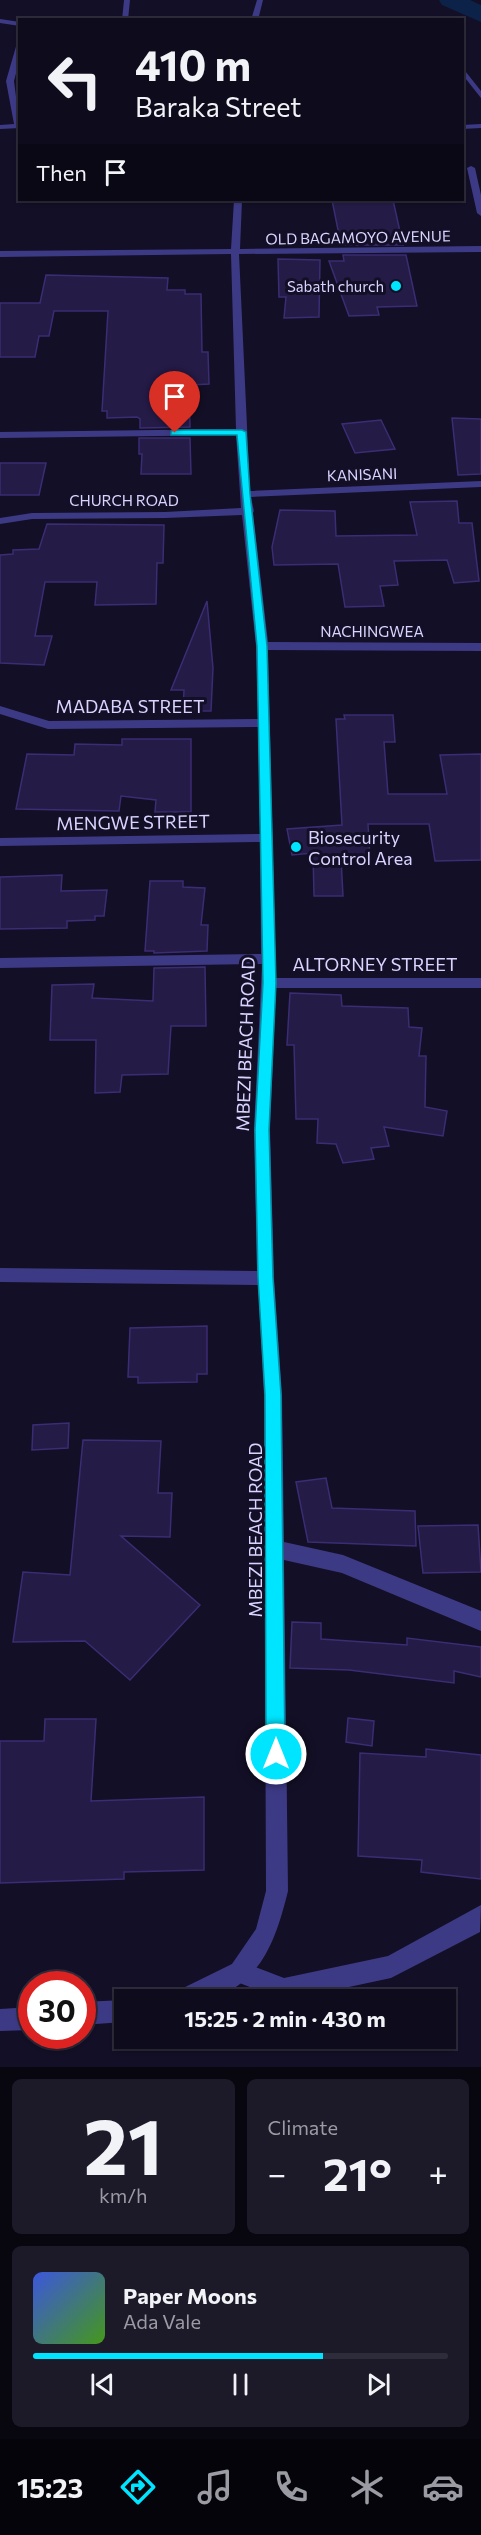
<!DOCTYPE html>
<meta charset="utf-8">
<style>
body{margin:0;font-family:Commissioner,sans-serif;background:#1c1929;color:#f1f3f6;height:100vh;display:flex;flex-direction:column;font-size:22px;white-space:nowrap}
*{box-sizing:border-box;margin:0}
p{font-size:20px;color:#9b9ba3}
.icon{flex:none;width:33px;height:33px;fill:none;stroke:currentColor;stroke-width:2;stroke-linecap:round;stroke-linejoin:round}
.map{position:relative;height:2067px;overflow:hidden}
.panel{display:flex;flex-direction:column;gap:12px;padding:12px;background:#08060f;flex:1}
.panel>*{flex:none}
.hud{position:absolute;left:18px;top:18px;width:446px;height:183px;border-radius:0px;box-shadow:0 2px 4px #0004,0 0 0 2px #2e2b3b;background:#0e0b1c;color:#f1f3f6;overflow:hidden}
.speed{position:absolute;left:18px;top:1971px;display:flex;gap:12px;font-size:30px;font-weight:700;text-align:center}
.speed>*{display:grid;place-content:center;width:78px;height:78px;border-radius:50%;background:#0e0b1c;box-shadow:0 2px 4px #0004,0 0 0 2px #2e2b3b;line-height:1}
.speed .limit{border:9px solid #d22;background:#fff;color:#111}
.pin{position:absolute;display:grid;place-items:center;width:51px;height:51px;color:#fff;margin:-62px -26px;border-radius:50% 50% 50% 0;rotate:-45deg;box-shadow:0 0 6px #0007}
.pin .icon{rotate:45deg}
.me{position:absolute;width:66px;margin:-33px;rotate:0deg;stroke-linejoin:round;filter:drop-shadow(0 0 4px #0008)}
.turn{display:flex;align-items:center;gap:21px;height:126px;padding:0 18px;font-size:27px}
.turn .icon{width:78px;height:78px;stroke-width:2.5}
.turn b{display:block;font-size:42px;line-height:51px}
.then{display:flex;align-items:center;height:57px;padding:0 18px;background:#0003;gap:12px;font-size:22px}
.big{font-size:45px;font-weight:700;line-height:1.1}
.panel .tile{flex:1;display:flex;flex-direction:column;justify-content:center;gap:9px;min-width:0;padding:0 21px;border-radius:9px;background:#1c1929}
.panel .dial{align-items:center;gap:0}
.dial b{font-size:78px;line-height:1}
.song{display:flex;align-items:center;gap:18px}
.cover{width:72px;height:72px;border-radius:9px;background:linear-gradient(135deg,hsl(230 70% 55%),hsl(100 70% 35%))}
.played{height:6px;border-radius:3px;background:linear-gradient(90deg,#00e5ff 70%,#2e2b3b 70%)}
.keys{display:flex;justify-content:space-around;direction:ltr}
.heat{display:flex;justify-content:space-between;align-items:center;font-size:33px;direction:ltr}
.panel .tiles{flex:1;display:grid;gap:12px;grid-template-columns:1fr 1fr}
.tile:last-child{grid-column:span 2}
.trip{position:absolute;left:114px;top:1989px;width:342px;height:60px;border-radius:0px;background:#0e0b1c;box-shadow:0 2px 4px #0004,0 0 0 2px #2e2b3b;font-weight:700;line-height:60px;text-align:center}
.tabs{display:flex;height:96px;justify-content:space-around;align-items:center;background:#06040b;color:#9b9ba3}
.tabs .icon{width:42px;height:42px}
.tabs .current{color:#00e5ff}
.tabs b{font-size:27px;color:#f1f3f6}
.map>svg:first-child{display:block}
.lines{fill:none;stroke-linecap:round;stroke-linejoin:round}
.river{fill:#0c2248;fill-rule:evenodd}
.building{fill:#241b47;stroke:#3b2d73;stroke-width:1.5}
.lane{fill:#3d3a85;fill-rule:evenodd}
.street{fill:#3d3a85;fill-rule:evenodd}
.route{fill:#00e5ff;stroke:#0095a6;stroke-width:1.5}
.poi-dot{fill:#00e5ff;stroke:#130f26;stroke-width:2}
.labels{text-anchor:middle;dominant-baseline:central;stroke-width:6;stroke-linejoin:round;paint-order:stroke}
.far-street-label{font-size:15px;fill:#d9d4ff;stroke:#130f26}
.far-poi-label{font-size:15px;fill:#d9d4ff;stroke:#130f26;text-anchor:end}
.street-label{font-size:18px;fill:#d9d4ff;stroke:#130f26}
.poi-label{font-size:18px;fill:#d9d4ff;stroke:#130f26;text-anchor:start}
</style>
<div class="map">
<svg width="481" height="2067" viewBox="0 0 481 2067">
<rect width="100%" height="100%" fill="#130f26"/>
<g class="lines">
<path class="river" d="M 439,0 L 470,0 L 481,5 L 481,22 L 442,5 Z"/>
</g>
<path class="building" d="M 332,200 L 393,200 L 403,245 L 341,245 Z
M 343,255 L 406,255 L 417,306 L 377,307 L 379,315 L 349,316 L 329,261 L 344,261 Z
M 278,259 L 320,260 L 319,317 L 284,318 L 286,297 L 279,297 Z
M 46,275 L 168,278 L 167,290 L 185,290 L 185,294 L 201,294 L 202,352 L 208,352 L 209,384 L 189,385 L 190,427 L 140,428 L 140,419 L 137,417 L 107,418 L 107,411 L 102,411 L 108,311 L 54,311 L 49,336 L 39,336 L 35,357 L 0,357 L 0,303 L 40,303 Z
M 452,418 L 481,419 L 481,474 L 458,475 Z
M 381,420 L 395,449 L 355,453 L 342,424 Z
M 139,438 L 190,438 L 191,474 L 141,474 L 142,454 L 139,454 Z
M 0,463 L 46,463 L 39,495 L 0,495 Z
M 457,501 L 459,523 L 472,523 L 479,581 L 454,583 L 447,560 L 394,561 L 398,585 L 380,586 L 384,606 L 345,607 L 338,564 L 274,565 L 272,547 L 280,510 L 335,511 L 336,536 L 417,535 L 410,502 Z
M 47,524 L 164,525 L 163,563 L 157,563 L 156,604 L 95,605 L 97,582 L 45,582 L 35,636 L 52,636 L 44,665 L 0,663 L 0,555 L 13,554 L 13,550 L 39,549 Z
M 207,601 L 213,668 L 211,711 L 183,711 L 184,690 L 171,690 Z
M 344,715 L 393,715 L 395,742 L 384,742 L 388,794 L 447,794 L 440,755 L 481,754 L 481,860 L 435,861 L 429,824 L 368,824 L 370,858 L 341,858 L 343,896 L 314,896 L 313,853 L 292,855 L 287,829 L 342,825 L 336,719 L 345,719 Z
M 122,739 L 191,739 L 191,812 L 155,812 L 156,800 L 121,796 L 119,811 L 16,809 L 27,754 L 74,755 L 75,744 L 122,745 Z
M 62,875 L 61,891 L 107,890 L 104,916 L 95,916 L 95,920 L 67,921 L 67,928 L 0,929 L 0,877 Z
M 150,881 L 183,881 L 183,887 L 205,888 L 201,925 L 208,925 L 207,951 L 154,953 L 154,951 L 145,951 Z
M 205,967 L 206,1026 L 171,1026 L 168,1074 L 122,1075 L 120,1092 L 95,1093 L 96,1040 L 50,1040 L 52,985 L 94,984 L 92,998 L 153,1001 L 154,968 Z
M 290,993 L 341,995 L 342,1006 L 408,1008 L 409,1027 L 422,1028 L 419,1056 L 426,1056 L 425,1107 L 447,1111 L 443,1136 L 384,1127 L 389,1146 L 371,1148 L 374,1159 L 343,1163 L 336,1144 L 317,1143 L 318,1119 L 296,1119 L 294,1045 L 287,1045 Z
M 207,1326 L 207,1374 L 197,1374 L 197,1382 L 138,1383 L 138,1377 L 128,1377 L 130,1328 Z
M 69,1423 L 68,1448 L 32,1450 L 33,1425 Z
M 83,1440 L 161,1441 L 158,1493 L 172,1493 L 170,1537 L 121,1536 L 200,1605 L 130,1680 L 85,1641 L 13,1642 L 23,1572 L 70,1575 Z
M 326,1478 L 332,1508 L 415,1511 L 416,1546 L 308,1542 L 296,1482 Z
M 478,1525 L 481,1572 L 423,1573 L 418,1526 Z
M 292,1622 L 321,1623 L 321,1639 L 407,1645 L 407,1638 L 481,1647 L 481,1677 L 454,1671 L 454,1683 L 349,1670 L 290,1668 Z
M 348,1718 L 374,1721 L 372,1746 L 346,1742 Z
M 45,1719 L 96,1719 L 91,1801 L 204,1797 L 204,1870 L 124,1872 L 124,1879 L 0,1883 L 0,1741 L 44,1741 Z
M 426,1749 L 481,1755 L 481,1879 L 421,1872 L 422,1860 L 358,1856 L 360,1753 L 426,1757 Z"/>
<g class="lines">
<path class="lane" d="M 481,1905 L 480,1932 L 391,1978 L 288,2000 L 282,2000 L 232,1980 L 229,1972 L 232,1964 L 240,1961 L 284,1978 L 388,1956 Z"/>
<path class="street" d="M 124,0 L 130,0 L 128,20 L 122,20 Z
M 257,0 L 263,0 L 258,20 L 251,20 Z
M 0,19 L 20,22 L 20,26 L 0,23 Z
M 20,41 L 20,58 L 14,81 L 20,128 L 0,129 L 0,125 L 14,124 L 6,81 L 17,43 Z
M 462,67 L 481,91 L 481,98 L 462,74 Z
M 481,124 L 481,128 L 462,129 L 462,125 Z
M 471,166 L 475,168 L 481,195 L 481,216 L 477,213 L 467,168 Z
M 234,200 L 242,200 L 240,249 L 481,246 L 481,252 L 239,254 L 250,491 L 481,481 L 481,487 L 251,497 L 254,511 L 253,513 L 268,642 L 481,643 L 481,651 L 268,650 L 276,978 L 481,978 L 481,988 L 276,988 L 270,1129 L 274,1278 L 282,1395 L 284,1542 L 343,1555 L 481,1611 L 481,1631 L 342,1573 L 284,1560 L 288,1891 C 276,1939 262,1983 210,1999 C 199,2002 183,2000 172,2000 L 175,1992 L 232,1964 L 256,1929 L 266,1891 L 264,1395 L 258,1285 L 0,1282 L 0,1268 L 257,1271 L 254,1129 L 262,964 L 0,968 L 0,958 L 261,954 L 260,842 L 0,846 L 0,838 L 260,834 L 258,727 L 48,729 L 0,714 L 0,706 L 49,721 L 258,719 L 256,646 L 242,515 L 165,518 L 32,519 L 0,524 L 0,518 L 32,513 L 165,512 L 241,508 L 236,435 L 0,438 L 0,432 L 236,429 L 231,254 L 0,257 L 0,251 L 231,249 Z
M 124,2000 L 124,2022 L 82,2025 L 82,2002 Z
M 32,2007 L 32,2030 L 0,2031 L 0,2009 Z"/>
</g>
<path class="route" d="M 175,430 L 242,430 L 246,432 L 250,494 L 267,646 L 276,983 L 269,1130 L 273,1278 L 281,1395 L 285,1754 L 282,1761 L 276,1764 L 269,1761 L 266,1754 L 265,1395 L 258,1278 L 255,1130 L 263,983 L 257,646 L 237,435 L 171,435 L 171,431 Z"/>
<g class="poi-dot">
<circle cx="396" cy="286" r="6"/>
<circle cx="296" cy="847" r="6"/>
</g>
<g class="labels">
<g class="far-street-label">
<text transform="translate(358 237) rotate(-1)">OLD BAGAMOYO AVENUE</text>
<text transform="translate(362 474) rotate(-2)">KANISANI</text>
<text x="124" y="500">CHURCH ROAD</text>
<text x="372" y="631">NACHINGWEA</text>
</g>
<g class="far-poi-label">
<text x="384" y="286">Sabath church</text>
</g>
<g class="street-label">
<text x="130" y="706">MADABA STREET</text>
<text transform="translate(133 822) rotate(-1)">MENGWE STREET</text>
<text x="375" y="964">ALTORNEY STREET</text>
<text transform="translate(245 1044) rotate(-88)">MBEZI BEACH ROAD</text>
<text transform="translate(255 1530) rotate(-90)">MBEZI BEACH ROAD</text>
</g>
<g class="poi-label">
<text x="308" y="837">Biosecurity<tspan x="308" dy="21">Control Area</tspan></text>
</g>
</g>
</svg>
<div class="speed"><div class="limit">30</div></div>
<div class="pin" style="left:175px;top:433px;background:#d93025"><svg class="icon" aria-label="arrive" viewBox="0 0 24 24"><path d="M6 21V4h12l-3 4 3 4H6"/></svg></div>
<svg class="me" style="left:276px;top:1754px" viewBox="-20 -20 40 40"><circle r="17" fill="#00e5ff" stroke="#fff" stroke-width="3"/><path d="M0-11L8 9 0 5-8 9z" fill="#fff"/></svg>
<div class="trip">15:25 · 2 min · 430 m</div>
<div class="hud">
<div class="turn"><svg class="icon" aria-label="left" viewBox="0 0 24 24"><path d="M17 20v-9H6M10 6l-5 5 5 5"/></svg><div><b>410 m</b>Baraka Street</div></div>
<div class="then">Then<svg class="icon" aria-label="arrive" viewBox="0 0 24 24"><path d="M6 21V4h12l-3 4 3 4H6"/></svg></div>
</div>
</div>
<section class="panel">
<div class="tiles">
<div class="tile dial"><b>21</b><p>km/h</p></div>
<div class="tile"><p>Climate</p>
<div class="heat"><a>−</a><b class="big">21°</b><a>+</a></div>
</div>
<div class="tile">
<div class="song"><i class="cover"></i><div><b>Paper Moons</b><p>Ada Vale</p></div></div>
<div class="played"></div>
<div class="keys"><svg class="icon" aria-label="previous" viewBox="0 0 24 24"><path d="M18 5L8 12l10 7zM5 5v14"/></svg><svg class="icon" aria-label="pause" viewBox="0 0 24 24"><path d="M8 5v14M16 5v14"/></svg><svg class="icon" aria-label="next" viewBox="0 0 24 24"><path d="M6 5l10 7-10 7zM19 5v14"/></svg></div>
</div>
</div>
</section>
<nav class="tabs">
<b>15:23</b>
<svg class="icon current" aria-label="directions" viewBox="0 0 24 24"><path d="M12 3l9 9-9 9-9-9zM9 14v-3h6M13 9l2 2-2 2"/></svg>
<svg class="icon" aria-label="music" viewBox="0 0 24 24"><path d="M9 18V5l10-2v13"/><circle cx="6" cy="18" r="3"/><circle cx="16" cy="16" r="3"/></svg>
<svg class="icon" aria-label="phone" viewBox="0 0 24 24"><path d="M5 4h4l2 5-3 2q2 4 5 5l2-3 5 2v4C11 20 4 13 5 4z"/></svg>
<svg class="icon" aria-label="climate" viewBox="0 0 24 24"><path d="M12 3v18M4 7l16 10M4 17L20 7"/></svg>
<svg class="icon" aria-label="car" viewBox="0 0 24 24"><path d="M5 17H2v-5l4-1 3-4h7l3 4 3 1v5h-3M9 17h6M6 11h13"/><circle cx="7" cy="17" r="2"/><circle cx="17" cy="17" r="2"/></svg>
</nav>
